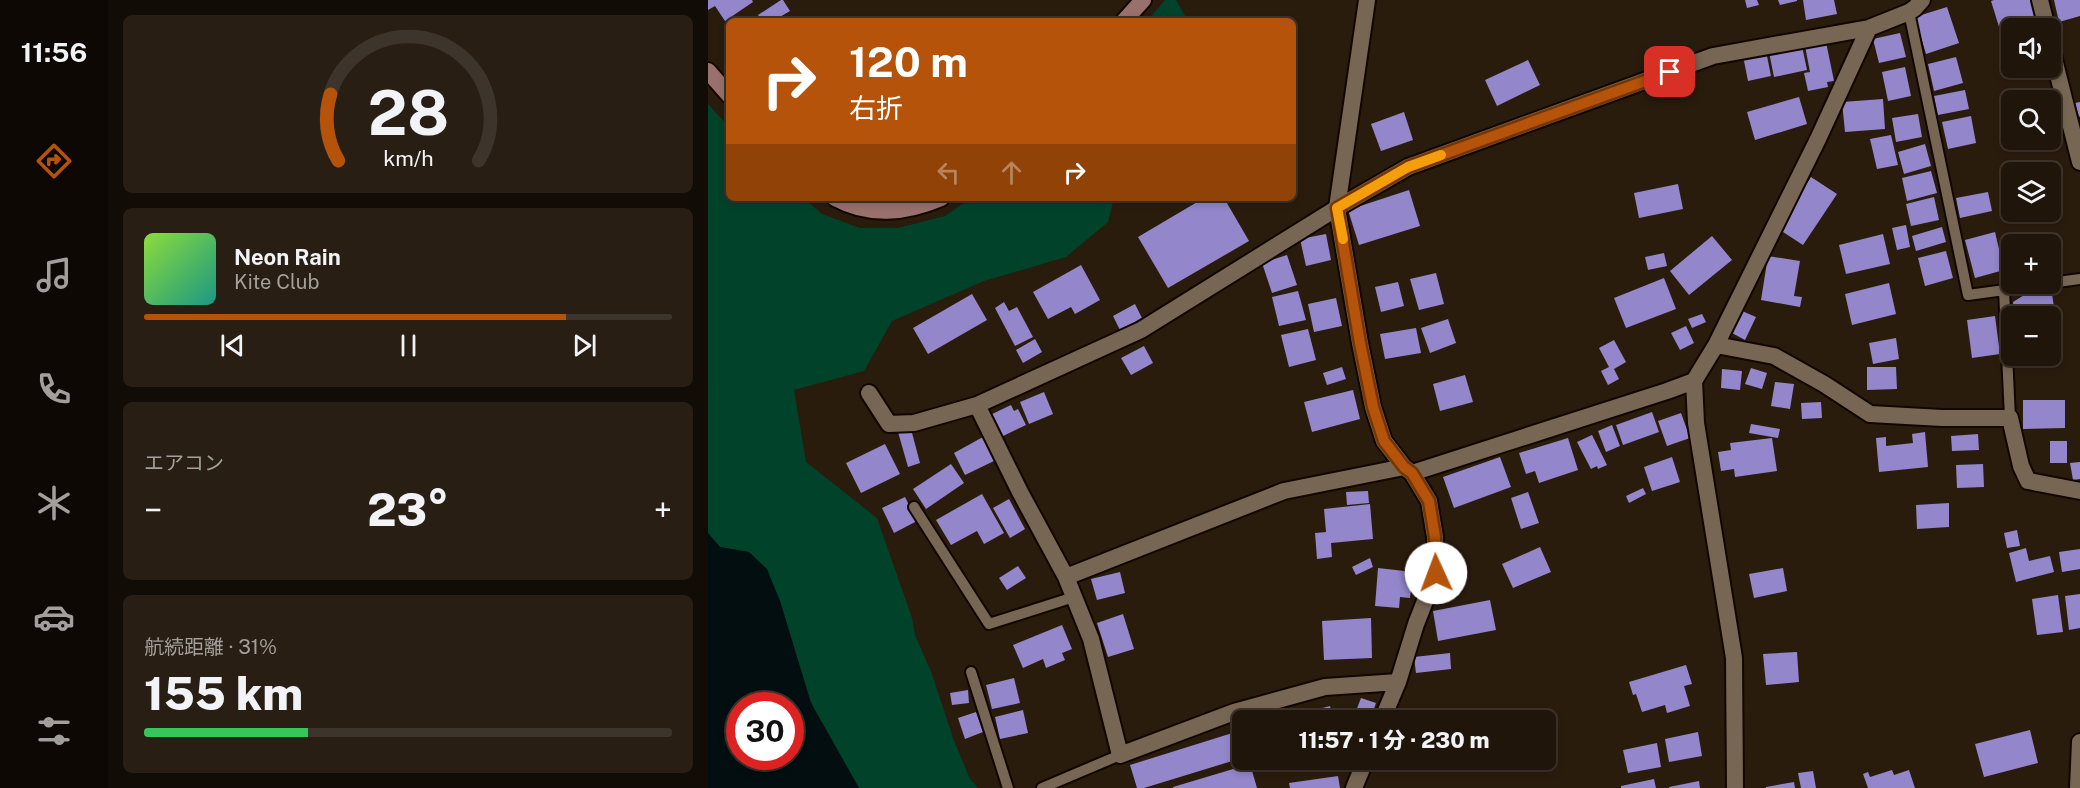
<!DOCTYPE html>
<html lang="ja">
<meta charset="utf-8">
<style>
body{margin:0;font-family:"Public Sans","Noto Sans JP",sans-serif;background:#281e13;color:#f1f3f6;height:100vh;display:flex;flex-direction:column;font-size:22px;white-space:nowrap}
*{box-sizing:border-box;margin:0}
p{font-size:20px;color:#a29f9c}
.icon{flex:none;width:33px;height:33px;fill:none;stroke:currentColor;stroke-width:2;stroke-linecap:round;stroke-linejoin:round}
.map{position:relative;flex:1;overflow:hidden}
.sheet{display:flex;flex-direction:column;gap:15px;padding:15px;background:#120c06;width:600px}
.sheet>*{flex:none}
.top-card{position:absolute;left:18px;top:18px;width:570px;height:183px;border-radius:9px;box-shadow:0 3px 9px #0003,0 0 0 2px #3d342b;background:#b45309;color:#fff;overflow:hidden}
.fabs{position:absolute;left:1293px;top:18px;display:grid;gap:12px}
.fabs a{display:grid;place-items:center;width:60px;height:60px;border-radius:9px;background:#20150a;box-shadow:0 3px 9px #0003,0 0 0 2px #3d342b;font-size:30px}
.speed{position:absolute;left:18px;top:692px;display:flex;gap:12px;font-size:30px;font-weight:700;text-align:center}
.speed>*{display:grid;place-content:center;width:78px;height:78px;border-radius:50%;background:#20150a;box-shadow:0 3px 9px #0003,0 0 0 2px #3d342b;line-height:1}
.speed .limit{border:9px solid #d22;background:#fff;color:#111}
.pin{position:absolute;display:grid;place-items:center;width:51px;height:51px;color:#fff;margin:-26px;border-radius:12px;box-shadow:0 3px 9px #0006}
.me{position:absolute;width:66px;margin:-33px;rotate:358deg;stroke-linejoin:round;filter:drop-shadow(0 0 4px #0008)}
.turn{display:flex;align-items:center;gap:21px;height:126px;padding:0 24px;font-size:27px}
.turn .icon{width:78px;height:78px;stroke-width:2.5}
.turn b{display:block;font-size:42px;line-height:51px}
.lanes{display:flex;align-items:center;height:57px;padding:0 24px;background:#0003;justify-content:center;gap:30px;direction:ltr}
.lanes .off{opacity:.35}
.big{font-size:45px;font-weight:800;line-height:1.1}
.sheet .widget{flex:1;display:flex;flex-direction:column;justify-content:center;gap:9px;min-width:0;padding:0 21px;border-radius:9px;background:#281e13}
.sheet .dial{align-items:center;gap:0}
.dial svg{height:156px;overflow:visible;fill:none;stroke:#3d342b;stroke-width:7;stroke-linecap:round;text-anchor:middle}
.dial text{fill:#f1f3f6;stroke:none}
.song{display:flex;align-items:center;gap:18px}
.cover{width:72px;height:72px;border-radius:9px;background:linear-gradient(135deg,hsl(90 70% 55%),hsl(170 70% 35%))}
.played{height:6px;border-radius:3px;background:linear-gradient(90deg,#b45309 80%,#3d342b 80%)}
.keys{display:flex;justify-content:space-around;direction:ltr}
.heat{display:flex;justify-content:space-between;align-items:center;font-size:33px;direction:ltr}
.charge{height:9px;border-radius:4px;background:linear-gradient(90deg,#34c759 31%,#3d342b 0)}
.trip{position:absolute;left:524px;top:710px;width:324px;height:60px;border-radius:9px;background:#20150a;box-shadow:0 3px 9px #0003,0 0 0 2px #3d342b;font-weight:800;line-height:60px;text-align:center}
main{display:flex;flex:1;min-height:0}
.tab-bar{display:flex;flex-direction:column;width:108px;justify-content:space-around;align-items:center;background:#0d0804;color:#a29f9c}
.tab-bar .icon{width:42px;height:42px}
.tab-bar .selected{color:#b45309}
.tab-bar b{font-size:27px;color:#f1f3f6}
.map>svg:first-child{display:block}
.green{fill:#00422a}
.water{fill:#030e11;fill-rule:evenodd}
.building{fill:#9386cb}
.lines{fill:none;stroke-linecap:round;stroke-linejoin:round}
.service-casing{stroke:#120600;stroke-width:14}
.minor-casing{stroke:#120600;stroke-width:20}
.secondary-casing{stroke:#120600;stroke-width:20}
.service{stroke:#776654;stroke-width:10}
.minor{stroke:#776654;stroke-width:16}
.secondary{stroke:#99716c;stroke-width:16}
.route-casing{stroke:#753606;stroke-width:15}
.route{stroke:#b45309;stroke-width:10}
.slow{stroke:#f59e0b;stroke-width:10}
</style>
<main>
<nav class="tab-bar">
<b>11:56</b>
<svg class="icon selected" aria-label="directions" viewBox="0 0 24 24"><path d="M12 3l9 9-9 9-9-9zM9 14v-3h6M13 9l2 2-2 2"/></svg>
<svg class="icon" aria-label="music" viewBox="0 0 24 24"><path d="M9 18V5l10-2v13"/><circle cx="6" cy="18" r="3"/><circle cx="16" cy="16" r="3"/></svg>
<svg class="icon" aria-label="phone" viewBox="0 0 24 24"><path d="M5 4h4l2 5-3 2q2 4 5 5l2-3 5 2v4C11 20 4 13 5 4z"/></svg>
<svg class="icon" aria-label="climate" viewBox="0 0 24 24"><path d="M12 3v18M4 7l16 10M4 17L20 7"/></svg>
<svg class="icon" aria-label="car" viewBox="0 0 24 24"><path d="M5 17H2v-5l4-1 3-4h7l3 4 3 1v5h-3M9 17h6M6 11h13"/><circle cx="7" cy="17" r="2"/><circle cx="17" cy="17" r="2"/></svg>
<svg class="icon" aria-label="filters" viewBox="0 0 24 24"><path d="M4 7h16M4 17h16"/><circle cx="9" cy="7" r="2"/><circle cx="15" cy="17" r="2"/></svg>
</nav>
<section class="sheet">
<div class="widget dial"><svg viewBox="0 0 100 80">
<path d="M14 69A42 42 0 1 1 86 69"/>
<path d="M14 69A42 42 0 0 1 10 35" stroke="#b45309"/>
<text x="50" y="56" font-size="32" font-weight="700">28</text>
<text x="50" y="72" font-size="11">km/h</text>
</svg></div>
<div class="widget">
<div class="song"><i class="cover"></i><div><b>Neon Rain</b><p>Kite Club</p></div></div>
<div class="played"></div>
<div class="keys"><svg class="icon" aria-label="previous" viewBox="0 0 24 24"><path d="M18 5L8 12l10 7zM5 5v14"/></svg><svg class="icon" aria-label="pause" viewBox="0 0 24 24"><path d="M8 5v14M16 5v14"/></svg><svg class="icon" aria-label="next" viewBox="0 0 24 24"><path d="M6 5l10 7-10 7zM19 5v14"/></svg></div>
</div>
<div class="widget"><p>エアコン</p>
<div class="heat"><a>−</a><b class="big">23°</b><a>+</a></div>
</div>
<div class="widget"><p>航続距離 · 31%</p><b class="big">155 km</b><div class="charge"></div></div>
</section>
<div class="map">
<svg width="1372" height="788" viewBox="0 0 1372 788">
<rect width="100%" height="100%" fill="#2a1c0d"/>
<path class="green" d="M 457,0 L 468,0 L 480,21 L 439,21 Z
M 0,104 L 21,127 L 21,198 L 96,198 L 114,214 L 152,228 L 190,228 L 237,216 L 263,198 L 406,198 L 400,222 L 358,257 L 276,281 L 184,321 L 156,371 L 86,390 L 98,462 L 169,518 L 204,618 L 207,635 L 224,674 L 245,738 L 262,779 L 270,788 L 151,788 L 103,703 L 72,601 L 41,552 L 12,547 L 0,533 Z"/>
<path class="water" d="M 0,533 L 12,547 L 41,552 L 59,569 L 72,601 L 103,703 L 151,788 L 0,788 ZM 32,705 L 82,705 L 82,756 L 32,756 Z"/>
<path class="building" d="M 0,0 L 44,0 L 45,2 L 17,21 L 7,6 L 0,10 Z
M 73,0 L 75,0 L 82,11 L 65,21 L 54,21 L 50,15 Z
M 1037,0 L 1049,0 L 1051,5 L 1039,8 Z
M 1070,0 L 1089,0 L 1089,1 L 1072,5 Z
M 1095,0 L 1126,0 L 1129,14 L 1098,20 Z
M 1286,0 L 1325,0 L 1330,18 L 1292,30 L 1283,1 Z
M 1346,0 L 1372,0 L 1372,16 L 1351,22 Z
M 1239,7 L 1251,43 L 1218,54 L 1207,17 Z
M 1192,33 L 1198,57 L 1171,63 L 1165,39 Z
M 1304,33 L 1304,68 L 1314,68 L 1304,71 L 1303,74 L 1292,36 Z
M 1118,42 L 1126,81 L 1119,82 L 1120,87 L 1100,91 L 1096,73 L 1102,72 L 1097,46 Z
M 1094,46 L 1099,70 L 1066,77 L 1061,52 Z
M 1058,51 L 1063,76 L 1040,81 L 1035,56 Z
M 1248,57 L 1255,83 L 1226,91 L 1220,64 Z
M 820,60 L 832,85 L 789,106 L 777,80 Z
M 1197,67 L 1203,96 L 1180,101 L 1174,72 Z
M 1257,90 L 1261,109 L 1230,115 L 1226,96 Z
M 1091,97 L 1099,124 L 1047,140 L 1039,112 Z
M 1175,99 L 1177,129 L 1137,132 L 1134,102 Z
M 1372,102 L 1372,116 L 1371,117 L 1367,103 Z
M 696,112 L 705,140 L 673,151 L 663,124 Z
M 1210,114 L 1214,137 L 1188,142 L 1184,118 Z
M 1263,116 L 1268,143 L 1240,149 L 1234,122 Z
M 1183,135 L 1190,165 L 1169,169 L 1162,139 Z
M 1217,144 L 1223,166 L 1196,174 L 1190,152 Z
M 1223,171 L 1229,193 L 1199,201 L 1194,178 Z
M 1103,177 L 1129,194 L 1095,245 L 1069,228 Z
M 970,184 L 975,209 L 931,218 L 926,193 Z
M 701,190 L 712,226 L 651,245 L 640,210 Z
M 1280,192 L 1284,211 L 1252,218 L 1248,198 Z
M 1226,197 L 1231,220 L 1203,226 L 1198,204 Z
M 496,198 L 516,198 L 541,241 L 460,288 L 430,237 Z
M 1198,225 L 1202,247 L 1189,250 L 1184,228 Z
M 1234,227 L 1238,242 L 1208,251 L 1204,236 Z
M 1287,232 L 1296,270 L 1267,278 L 1257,240 Z
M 618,234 L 623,260 L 598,266 L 592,239 Z
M 1175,234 L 1182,264 L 1138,274 L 1131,245 Z
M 1004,236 L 1024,260 L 981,295 L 962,271 Z
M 1238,251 L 1245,278 L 1217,286 L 1210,258 Z
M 956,253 L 959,266 L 940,270 L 937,257 Z
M 579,255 L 589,285 L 564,293 L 554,263 Z
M 1060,256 L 1092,261 L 1086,296 L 1094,297 L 1092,307 L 1053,300 Z
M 373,265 L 392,300 L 367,314 L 363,307 L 340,319 L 325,292 Z
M 728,273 L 736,304 L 711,310 L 702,279 Z
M 956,278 L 968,309 L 918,328 L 906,298 Z
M 690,282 L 696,306 L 673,312 L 667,287 Z
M 1181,283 L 1188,314 L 1144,325 L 1137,294 Z
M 1343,287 L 1347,314 L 1333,316 L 1307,316 L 1305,302 L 1324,290 Z
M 590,291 L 598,320 L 571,326 L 564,297 Z
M 264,294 L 279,320 L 220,354 L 205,328 Z
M 628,298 L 634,326 L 606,332 L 600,304 Z
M 296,302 L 301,311 L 309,307 L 325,337 L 307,346 L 287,308 Z
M 427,304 L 434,318 L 412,330 L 405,316 Z
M 1034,311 L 1048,317 L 1037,340 L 1024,333 Z
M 994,314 L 998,322 L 984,328 L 980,319 Z
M 1287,316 L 1292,354 L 1264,358 L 1259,320 Z
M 740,319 L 748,343 L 722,353 L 713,328 Z
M 978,326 L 986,343 L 972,350 L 963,333 Z
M 708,328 L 713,353 L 677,359 L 672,334 Z
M 600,329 L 608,360 L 581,367 L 573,335 Z
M 1188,338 L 1191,359 L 1165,364 L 1161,343 Z
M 327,339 L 334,352 L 315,363 L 308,350 Z
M 906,340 L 918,362 L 906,369 L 911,379 L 900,385 L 893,371 L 901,367 L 891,348 Z
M 436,346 L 445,363 L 423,375 L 413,358 Z
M 634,367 L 638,379 L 619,385 L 615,373 Z
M 1159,367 L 1188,367 L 1189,389 L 1159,390 Z
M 1043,368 L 1059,373 L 1054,389 L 1037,384 Z
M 1014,369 L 1034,371 L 1032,390 L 1013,388 Z
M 757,375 L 765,402 L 732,411 L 725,384 Z
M 1067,382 L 1086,384 L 1082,409 L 1063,406 Z
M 645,390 L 652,419 L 604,432 L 596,402 Z
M 336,392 L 345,414 L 321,424 L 312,402 Z
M 1315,400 L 1357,400 L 1357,428 L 1315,429 Z
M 1113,402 L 1114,418 L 1094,419 L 1093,403 Z
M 303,405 L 306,411 L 310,409 L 318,425 L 291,438 L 280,416 Z
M 944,412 L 951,432 L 915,445 L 908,425 Z
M 973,413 L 982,438 L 959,446 L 950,421 Z
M 1043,424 L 1072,429 L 1070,438 L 1041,433 Z
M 904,425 L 912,446 L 898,452 L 890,431 Z
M 203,429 L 212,463 L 200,467 L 190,432 Z
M 1217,432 L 1220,467 L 1171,472 L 1168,438 L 1178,437 L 1178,446 L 1205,443 L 1204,434 Z
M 1270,434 L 1271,450 L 1244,451 L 1243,436 Z
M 884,435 L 899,465 L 890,469 L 889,466 L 883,469 L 869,442 Z
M 275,437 L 286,461 L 257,475 L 246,453 Z
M 860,438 L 870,470 L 831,483 L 827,471 L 818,474 L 811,453 Z
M 1064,438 L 1069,471 L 1027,477 L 1026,469 L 1013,471 L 1010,452 L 1023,450 L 1022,443 Z
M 1342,441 L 1359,441 L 1359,463 L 1342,463 Z
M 177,444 L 192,474 L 153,493 L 138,463 Z
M 792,457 L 803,487 L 746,508 L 735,477 Z
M 964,457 L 972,482 L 944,491 L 936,467 Z
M 1372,462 L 1372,479 L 1365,480 L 1362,463 Z
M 243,464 L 256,483 L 218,509 L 205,489 Z
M 1275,464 L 1276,487 L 1249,488 L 1248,465 Z
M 935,488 L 938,494 L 921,503 L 918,496 Z
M 660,491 L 661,503 L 639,505 L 638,492 Z
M 820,492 L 831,523 L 813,529 L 803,498 Z
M 274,494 L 296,533 L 276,544 L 269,531 L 243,545 L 228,520 Z
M 197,497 L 209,521 L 186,533 L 174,508 Z
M 301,499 L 317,529 L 302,538 L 285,508 Z
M 1241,503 L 1241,527 L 1209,529 L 1208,505 Z
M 662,504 L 665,539 L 623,543 L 624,557 L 609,559 L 607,533 L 618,532 L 616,509 Z
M 1309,530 L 1312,546 L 1299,548 L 1296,533 Z
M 832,547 L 843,572 L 805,588 L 794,564 Z
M 1318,548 L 1321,561 L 1342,556 L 1346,572 L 1308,582 L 1301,553 Z
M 1372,549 L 1372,569 L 1354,572 L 1351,552 Z
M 662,558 L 665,567 L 648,575 L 644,567 Z
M 310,566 L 318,578 L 299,590 L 291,578 Z
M 670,568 L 705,572 L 702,598 L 692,597 L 691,608 L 667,606 Z
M 1075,568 L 1079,591 L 1046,598 L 1041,574 Z
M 412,572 L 417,593 L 389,600 L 383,579 Z
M 1372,594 L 1372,628 L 1361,630 L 1357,596 Z
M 1350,595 L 1355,632 L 1329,635 L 1324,599 Z
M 782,600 L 788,630 L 730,641 L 725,611 Z
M 415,614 L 426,649 L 400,657 L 389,623 Z
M 663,618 L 664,658 L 616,660 L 614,621 Z
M 354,625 L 364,649 L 354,653 L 357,660 L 338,668 L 335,659 L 315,668 L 305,645 Z
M 1089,652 L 1091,682 L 1058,685 L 1055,654 Z
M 742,653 L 743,669 L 708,673 L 706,657 Z
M 978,665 L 984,684 L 976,686 L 982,706 L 959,713 L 957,705 L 934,712 L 928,694 L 925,695 L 921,682 Z
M 306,678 L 312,703 L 284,709 L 278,685 Z
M 260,690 L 261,703 L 244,705 L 242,693 Z
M 653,698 L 668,703 L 662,720 L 640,720 L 643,709 L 648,711 Z
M 622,706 L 626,720 L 572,720 L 572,719 Z
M 315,710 L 320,733 L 292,739 L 287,717 Z
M 268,712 L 275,732 L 257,739 L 250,718 Z
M 534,730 L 534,758 L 436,788 L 429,788 L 422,765 Z
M 1322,730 L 1330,763 L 1276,777 L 1267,744 Z
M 990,732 L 994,756 L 961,762 L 957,739 Z
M 949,743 L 953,767 L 920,773 L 915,750 Z
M 542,764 L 549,788 L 465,788 L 465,787 Z
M 1184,770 L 1186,775 L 1201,770 L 1207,788 L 1160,788 L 1155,774 L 1160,772 L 1162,777 Z
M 1105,771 L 1108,788 L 1093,788 L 1090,773 Z
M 630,776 L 632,788 L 582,788 L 581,783 Z
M 946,779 L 948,788 L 913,788 L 913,786 Z
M 991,781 L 992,788 L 961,788 L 961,787 Z
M 1086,782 L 1087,788 L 1058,788 L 1058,787 Z"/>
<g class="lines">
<g class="service-casing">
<path id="service" d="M 1201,12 L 1260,295 L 1341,284
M 1342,283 L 1372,279
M 1296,290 L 1302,418
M 206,507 L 281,624 L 366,597
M 263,672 L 300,788
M 334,788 L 412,755"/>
</g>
<g class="minor-casing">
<path id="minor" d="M 659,0 L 629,208 L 652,343 L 665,407 L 676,441 L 696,467 L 704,473 L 721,501 L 727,537 L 728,573 L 708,624 L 690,682 L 674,720
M 1332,0 L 1339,28
M 1342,43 L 1372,162
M 1008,345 L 1066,356 L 1116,384 L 1162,414 L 1234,418 L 1302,418 L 1313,466 L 1320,481 L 1372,491
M 161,393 L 181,424 L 206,423 L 269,405
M 704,473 L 959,391 L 986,381
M 358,577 L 576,491 L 696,467
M 690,682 L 617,687 L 526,712 L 412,755 L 383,639 L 358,577 L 312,492 L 269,405 L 433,330 L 629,208 L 700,167 L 1005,56 L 1161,28 L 1201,12 L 1207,8 L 1214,0
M 646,788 L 658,759
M 1027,788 L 1026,658 L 988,423 L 986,381 L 1008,345 L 1110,139 L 1161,28
M 1370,788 L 1372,742"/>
</g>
<g class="secondary-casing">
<path id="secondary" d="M 416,21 L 435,0
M 0,71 L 21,95
M 127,198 C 162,217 197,213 233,198"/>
</g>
<use href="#service" class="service"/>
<use href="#minor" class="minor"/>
<use href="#secondary" class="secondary"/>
</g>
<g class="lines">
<g class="route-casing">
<path id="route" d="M 728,573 L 727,537 L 721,501 L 704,473 L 696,467 L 676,441 L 665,407 L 652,343 L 629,208 L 700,167 L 962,72"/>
</g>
<use href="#route" class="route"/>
<path class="slow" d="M 635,239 L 629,208 L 700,167 L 733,155"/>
</g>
</svg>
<div class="fabs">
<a><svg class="icon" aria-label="sound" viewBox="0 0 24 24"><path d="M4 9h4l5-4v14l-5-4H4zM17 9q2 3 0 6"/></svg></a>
<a><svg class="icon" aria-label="search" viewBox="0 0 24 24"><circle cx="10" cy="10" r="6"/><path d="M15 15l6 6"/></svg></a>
<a><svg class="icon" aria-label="layers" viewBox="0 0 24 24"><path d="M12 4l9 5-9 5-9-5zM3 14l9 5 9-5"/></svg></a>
<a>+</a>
<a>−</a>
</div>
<div class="speed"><div class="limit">30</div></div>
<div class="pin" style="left:962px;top:72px;background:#d93025"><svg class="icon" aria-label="arrive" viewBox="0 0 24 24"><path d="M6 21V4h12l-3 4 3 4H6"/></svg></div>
<svg class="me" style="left:728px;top:573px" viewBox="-20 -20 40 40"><circle r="19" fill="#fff"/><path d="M0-13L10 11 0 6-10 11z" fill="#b45309"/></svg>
<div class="trip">11:57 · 1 分 · 230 m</div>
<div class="top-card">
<div class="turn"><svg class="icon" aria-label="right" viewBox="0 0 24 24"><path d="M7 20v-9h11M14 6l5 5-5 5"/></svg><div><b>120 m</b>右折</div></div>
<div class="lanes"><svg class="icon off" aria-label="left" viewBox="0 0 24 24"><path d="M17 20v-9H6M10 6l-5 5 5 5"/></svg><svg class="icon off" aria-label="ahead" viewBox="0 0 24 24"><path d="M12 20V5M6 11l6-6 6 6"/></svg><svg class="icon" aria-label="right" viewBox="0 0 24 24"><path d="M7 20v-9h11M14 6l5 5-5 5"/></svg></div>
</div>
</div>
</main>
